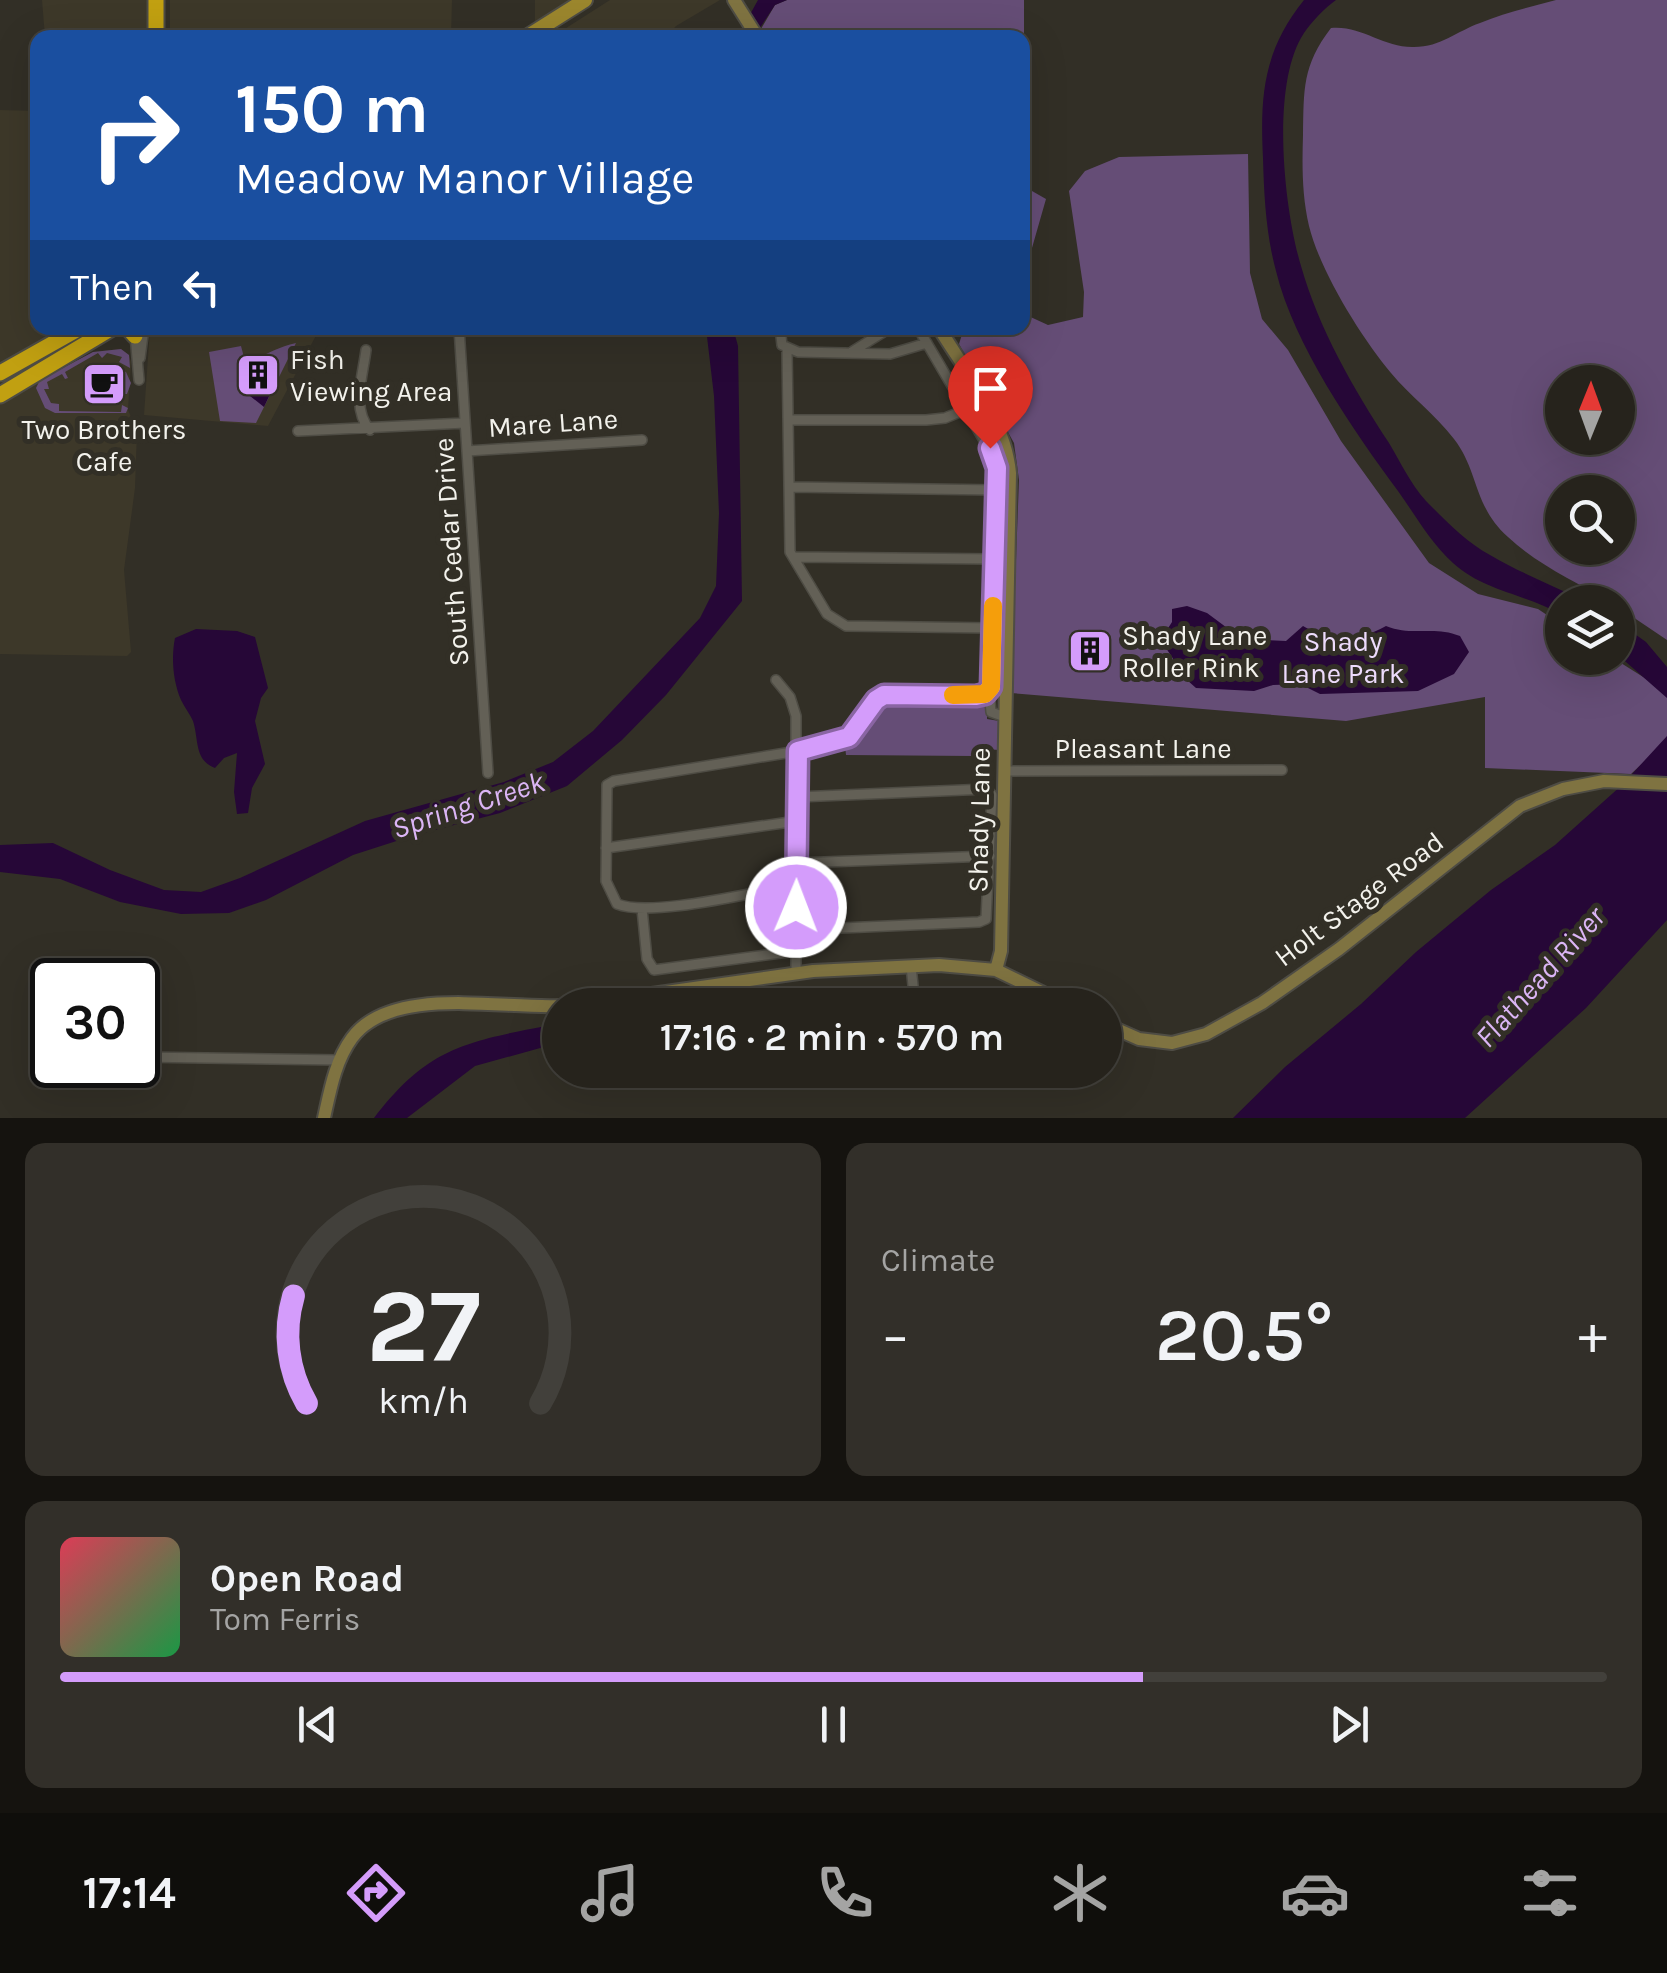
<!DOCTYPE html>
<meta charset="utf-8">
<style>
body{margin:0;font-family:Karla,sans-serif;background:#322f29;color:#f1f3f6;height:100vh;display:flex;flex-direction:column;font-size:38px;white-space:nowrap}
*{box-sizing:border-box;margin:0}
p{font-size:32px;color:#a4a4a3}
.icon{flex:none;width:55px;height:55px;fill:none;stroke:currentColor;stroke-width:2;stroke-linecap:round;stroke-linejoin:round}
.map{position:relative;height:1118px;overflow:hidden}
.side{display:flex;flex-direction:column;gap:25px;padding:25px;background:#15130f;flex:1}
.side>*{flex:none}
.guide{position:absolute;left:30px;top:30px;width:1000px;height:305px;border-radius:20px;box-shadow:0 10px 40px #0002,0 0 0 2px #42403b;background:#1a4fa0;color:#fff;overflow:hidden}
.needle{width:65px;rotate:1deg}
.tools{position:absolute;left:1545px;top:365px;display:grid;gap:20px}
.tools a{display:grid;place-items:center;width:90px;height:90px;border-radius:50%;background:#26231c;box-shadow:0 10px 40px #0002,0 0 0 2px #42403b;font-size:50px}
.speed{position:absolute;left:30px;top:958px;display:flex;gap:20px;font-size:50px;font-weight:700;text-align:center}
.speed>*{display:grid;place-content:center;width:130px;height:130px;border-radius:50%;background:#26231c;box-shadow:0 10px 40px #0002,0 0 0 2px #42403b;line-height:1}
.speed .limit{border:5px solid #111;border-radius:15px;background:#fff;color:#111}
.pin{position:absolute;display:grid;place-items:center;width:85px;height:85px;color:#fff;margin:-102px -42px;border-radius:50% 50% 50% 0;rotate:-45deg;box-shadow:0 0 10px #0007}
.pin .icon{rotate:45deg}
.me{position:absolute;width:110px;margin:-55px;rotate:1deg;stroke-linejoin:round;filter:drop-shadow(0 0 8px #0008)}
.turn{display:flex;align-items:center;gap:35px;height:210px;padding:0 40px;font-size:45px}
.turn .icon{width:130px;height:130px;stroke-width:2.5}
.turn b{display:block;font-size:70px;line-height:85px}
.then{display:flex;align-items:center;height:95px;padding:0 40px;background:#0003;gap:20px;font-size:38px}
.big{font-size:75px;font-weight:600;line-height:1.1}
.side .card{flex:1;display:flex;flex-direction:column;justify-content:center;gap:15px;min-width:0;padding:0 35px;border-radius:20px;background:#322f29}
.side .dial{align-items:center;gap:0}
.dial svg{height:260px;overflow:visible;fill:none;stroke:#42403b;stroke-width:7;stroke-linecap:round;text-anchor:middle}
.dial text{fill:#f1f3f6;stroke:none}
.song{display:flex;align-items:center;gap:30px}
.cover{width:120px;height:120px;border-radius:15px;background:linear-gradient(135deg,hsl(350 70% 55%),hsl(140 70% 35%))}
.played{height:10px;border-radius:5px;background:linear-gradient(90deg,#d49cfb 70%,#42403b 70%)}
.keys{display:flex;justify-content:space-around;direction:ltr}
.heat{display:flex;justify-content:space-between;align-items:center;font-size:55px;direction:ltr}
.side .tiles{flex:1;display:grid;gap:25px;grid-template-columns:1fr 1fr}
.card:last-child{grid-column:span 2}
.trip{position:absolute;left:542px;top:988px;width:580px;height:100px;border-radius:50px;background:#26231c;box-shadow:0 10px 40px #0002,0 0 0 2px #42403b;font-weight:600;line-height:100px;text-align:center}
.tabs{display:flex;height:160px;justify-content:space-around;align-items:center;background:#0f0e0b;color:#a4a4a3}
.tabs .icon{width:70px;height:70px}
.tabs .selected{color:#d49cfb}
.tabs b{font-size:45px;color:#f1f3f6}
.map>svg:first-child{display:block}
.built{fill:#3d3829}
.green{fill:#654d76;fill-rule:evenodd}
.water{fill:#260737}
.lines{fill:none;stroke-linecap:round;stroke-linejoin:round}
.street-casing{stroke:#4e4c44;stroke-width:12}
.secondary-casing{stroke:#4e4c44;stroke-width:16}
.primary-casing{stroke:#4e4c44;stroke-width:18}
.highway-casing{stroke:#4e4c44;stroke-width:19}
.street{stroke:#636056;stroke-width:9}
.secondary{stroke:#7f7341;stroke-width:12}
.primary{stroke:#9b862d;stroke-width:14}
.highway{stroke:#c1a011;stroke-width:15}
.route-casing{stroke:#8a65a3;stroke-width:25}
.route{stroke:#d49cfb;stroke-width:18}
.slow{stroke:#f59e0b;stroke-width:18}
.labels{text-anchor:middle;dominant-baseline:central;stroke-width:10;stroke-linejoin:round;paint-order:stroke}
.poi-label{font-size:28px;fill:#f3f2ec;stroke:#322f26;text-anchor:start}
.street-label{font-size:28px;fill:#f3f2ec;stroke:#322f26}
.park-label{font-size:28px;fill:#eddbfc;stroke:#322f26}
.water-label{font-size:30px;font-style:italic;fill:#dbb5f5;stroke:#322f26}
</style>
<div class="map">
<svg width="1667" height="1118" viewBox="0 0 1667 1118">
<rect width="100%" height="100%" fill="#322f26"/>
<path class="built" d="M 42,0 L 148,0 L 148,37 L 45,37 Z
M 170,0 L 452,0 L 451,37 L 170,37 Z
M 535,0 L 569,0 L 535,23 Z
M 610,0 L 720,0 L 676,26 L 666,37 L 552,37 Z
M 0,110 L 37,111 L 38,328 L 63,328 L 0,362 Z
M 150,328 L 320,328 L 268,426 L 144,415 Z
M 121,349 L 129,355 L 131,362 L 128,410 L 137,430 L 135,488 L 124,570 L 131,652 L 127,656 L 0,654 L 0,404 L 93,352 Z"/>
<path class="green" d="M 787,0 L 1024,0 L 1024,95 L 1022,38 L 766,38 L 761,29 L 775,5 Z
M 1556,0 L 1667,0 L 1667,640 L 1618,607 L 1618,602 L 1611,602 C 1576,582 1538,565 1508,537 C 1473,506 1479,471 1454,439 C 1435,414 1410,396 1391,373 C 1361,337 1320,271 1309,226 C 1302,196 1302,166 1303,135 C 1304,89 1302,66 1331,28 C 1361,25 1384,48 1414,47 C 1441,47 1457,31 1480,23 C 1504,13 1530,7 1556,0 ZM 1562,382 L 1618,382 L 1618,438 L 1562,438 ZM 1562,492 L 1618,492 L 1618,548 L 1562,548 Z
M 1248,154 L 1250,273 L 1262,319 L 1288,350 L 1341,441 L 1429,563 L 1478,594 L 1538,609 L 1562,625 L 1562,658 L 1613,658 L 1667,692 L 1667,740 L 1631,774 L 1485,768 L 1485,697 L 1346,721 L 1011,693 L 1019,480 L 1014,443 L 959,344 L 964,328 L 1022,328 L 1023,203 L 1032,191 L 1046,199 L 1026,269 L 1024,314 L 1048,325 L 1083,317 L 1084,292 L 1069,191 L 1085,171 L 1119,157 Z
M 296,343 L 256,423 L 220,421 L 209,352 L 241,346 L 245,361 C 265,357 276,347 296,343 Z
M 121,349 L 129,355 L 130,368 L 119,362 L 122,357 L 107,353 L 102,358 L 98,353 L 65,372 L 68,378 L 65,379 L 62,374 L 47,382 L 49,389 L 44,389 L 51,403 L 59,404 L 59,411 L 121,412 L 122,405 L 128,408 L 126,413 L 55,413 L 45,408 L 36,388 L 40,380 L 93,352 Z
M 107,365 L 126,372 L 131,383 L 127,394 L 124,394 L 124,389 L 118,389 L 118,375 L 89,374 Z
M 890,699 L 982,700 L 987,705 L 987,719 L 999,721 L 999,750 L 973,748 L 973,756 L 846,755 L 845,746 L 879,701 Z"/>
<path class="water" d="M 758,0 L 787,0 L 775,5 L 754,37 L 737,38 Z
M 1304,0 L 1336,0 C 1325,8 1312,21 1304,33 C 1270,84 1284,209 1301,266 C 1319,329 1353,388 1389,443 C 1401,463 1410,483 1426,501 C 1445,520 1466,542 1490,555 C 1520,573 1555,586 1586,602 L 1562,602 L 1562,615 C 1527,594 1485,592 1453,563 C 1430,542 1416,516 1398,491 C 1353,430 1294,345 1276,271 C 1266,234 1264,196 1263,158 C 1260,96 1263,51 1304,0 Z
M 706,328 L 733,328 L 738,346 L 742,601 L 666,695 L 622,740 L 567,786 L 500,813 L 412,836 L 353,855 L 266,900 L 229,913 L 181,914 L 120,902 L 60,879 L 0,872 L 0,845 L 53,843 L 110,870 L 164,890 L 201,892 L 240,878 L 365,821 L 504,782 L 553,762 L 593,731 L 700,618 L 716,586 L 719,513 L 714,396 Z
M 263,376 L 276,382 L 264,407 L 245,392 L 250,381 Z
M 1187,606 L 1207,613 L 1242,639 L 1286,641 L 1303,626 C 1333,644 1356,642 1386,626 C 1414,637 1433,625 1460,636 L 1469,652 L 1454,674 L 1418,691 L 1320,694 L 1300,684 L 1273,685 L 1254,691 L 1196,688 L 1187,680 L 1166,648 L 1165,633 L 1172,622 L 1172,609 Z
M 1618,622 L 1646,642 L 1667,667 L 1667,698 L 1618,655 Z
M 196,629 L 237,631 L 255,637 L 268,688 L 261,698 L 255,721 L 265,764 L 252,788 L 248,813 L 237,814 L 234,792 L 237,753 L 224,758 L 215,768 C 194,760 199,740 193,721 C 190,714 185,708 181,700 C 173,681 171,658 175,638 Z
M 1667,736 L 1667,920 L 1586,1008 L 1465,1118 L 1233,1118 L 1285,1067 L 1361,1004 L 1416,952 L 1491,890 L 1555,845 L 1622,785 Z
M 546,1026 L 560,1035 L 551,1045 L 475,1066 L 407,1118 L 374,1118 C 427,1049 463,1042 546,1026 Z"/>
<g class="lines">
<g class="street-casing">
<path id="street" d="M 459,328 L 488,773
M 780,328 L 782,345 L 798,352 L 890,354 L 927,343
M 135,335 L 139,380
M 366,350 C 363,375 351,409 370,430
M 787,350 L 790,552 L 827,614 L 846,626 L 993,628
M 853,351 L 890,328
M 140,358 L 144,328
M 789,420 L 926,420 L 945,418 L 967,409
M 298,431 L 465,423
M 467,451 L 642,440
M 790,487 L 996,490
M 793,557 L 994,559
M 776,680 L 790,697 L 796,716 L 796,974
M 989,691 L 991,712 L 1005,717
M 1005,771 L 1282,770
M 606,848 L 797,821
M 797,863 L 990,856
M 797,885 C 756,891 652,918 617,904 L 606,881 L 607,785 L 614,781 L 798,751 L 843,740 L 884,695 L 976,696 L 989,691 L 995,459 L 918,328
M 642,909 L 647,959 L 654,970 L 796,951
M 796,930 L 979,922 L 986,919 L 992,795 L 987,789 L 797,797
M 911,966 L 915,1005
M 1003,1005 L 1033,987
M 140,1057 L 340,1060"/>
</g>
<g class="secondary-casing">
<path id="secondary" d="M 734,0 L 758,38
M 939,328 C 966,372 1005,420 1010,473 L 1001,951 L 996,970
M 574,1005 L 813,971 L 939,965 L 996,970 L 1068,1005
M 1105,1024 L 1139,1039 L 1172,1043 L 1206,1034 L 1262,1003 L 1339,949 L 1520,806 L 1563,789 L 1604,781 L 1667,784
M 324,1118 C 330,1091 335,1061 352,1038 C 391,985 500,1009 560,1006"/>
</g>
<g class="primary-casing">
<path id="primary" d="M 525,38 L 585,0"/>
</g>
<g class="highway-casing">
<path id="highway" d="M 156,38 L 156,0
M 128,328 L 135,336
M 0,373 L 80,328
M 0,395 L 112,328"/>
</g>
<use href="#street" class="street"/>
<use href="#secondary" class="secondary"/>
<use href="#primary" class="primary"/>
<use href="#highway" class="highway"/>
</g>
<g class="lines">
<g class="route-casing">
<path id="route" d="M 796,907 L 798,751 L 849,737 L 876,700 L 884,695 L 976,696 L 985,694 L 991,687 L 997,468 L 990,448"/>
</g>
<use href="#route" class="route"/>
<path class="slow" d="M 953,695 L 985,694 L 991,687 L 993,606"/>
</g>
<defs>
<g id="building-square" transform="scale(2.25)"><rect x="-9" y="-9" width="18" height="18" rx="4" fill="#d49cfb" stroke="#322f26"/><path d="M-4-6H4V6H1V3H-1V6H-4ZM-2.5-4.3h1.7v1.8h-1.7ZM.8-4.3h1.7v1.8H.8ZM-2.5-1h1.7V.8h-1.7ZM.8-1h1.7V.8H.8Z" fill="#111"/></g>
<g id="cafe-square" transform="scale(2.25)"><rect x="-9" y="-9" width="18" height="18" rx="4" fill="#d49cfb" stroke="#322f26"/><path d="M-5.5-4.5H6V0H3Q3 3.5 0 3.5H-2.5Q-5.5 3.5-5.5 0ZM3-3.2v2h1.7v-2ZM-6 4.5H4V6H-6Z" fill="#111"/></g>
</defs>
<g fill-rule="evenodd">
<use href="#building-square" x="258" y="375"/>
<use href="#cafe-square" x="104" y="384"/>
<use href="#building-square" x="1090" y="651"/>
</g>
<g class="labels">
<g class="poi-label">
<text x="290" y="359">Fish<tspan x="290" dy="32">Viewing Area</tspan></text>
<text x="104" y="429" text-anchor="middle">Two Brothers<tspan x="104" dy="32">Cafe</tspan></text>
<text x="1122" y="635">Shady Lane<tspan x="1122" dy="32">Roller Rink</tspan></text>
</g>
<g class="street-label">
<text transform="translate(553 423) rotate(-4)">Mare Lane</text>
<text transform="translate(451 552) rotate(-94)">South Cedar Drive</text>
<text x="1143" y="748">Pleasant Lane</text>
<text transform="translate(979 820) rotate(-89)">Shady Lane</text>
<text transform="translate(1359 899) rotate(-37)">Holt Stage Road</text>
</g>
<g class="park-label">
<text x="1343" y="641">Shady<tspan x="1343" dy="32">Lane Park</tspan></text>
</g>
<g class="water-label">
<text transform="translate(468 805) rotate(-18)">Spring Creek</text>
<text transform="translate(1540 977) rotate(-48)">Flathead River</text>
</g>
</g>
</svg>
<div class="tools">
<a><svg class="needle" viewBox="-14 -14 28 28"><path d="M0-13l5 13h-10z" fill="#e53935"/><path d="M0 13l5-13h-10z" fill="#a4a4a3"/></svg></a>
<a><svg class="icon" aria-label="search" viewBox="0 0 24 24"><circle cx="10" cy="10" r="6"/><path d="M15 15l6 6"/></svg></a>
<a><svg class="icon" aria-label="layers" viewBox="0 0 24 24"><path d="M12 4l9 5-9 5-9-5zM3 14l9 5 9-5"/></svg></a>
</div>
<div class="speed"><div class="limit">30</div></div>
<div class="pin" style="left:990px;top:448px;background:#d93025"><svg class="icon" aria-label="arrive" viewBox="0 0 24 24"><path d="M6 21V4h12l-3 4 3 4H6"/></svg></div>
<svg class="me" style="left:796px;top:907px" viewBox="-20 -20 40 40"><circle r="17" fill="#d49cfb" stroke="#fff" stroke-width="3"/><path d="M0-11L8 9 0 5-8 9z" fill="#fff"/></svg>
<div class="trip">17:16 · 2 min · 570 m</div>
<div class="guide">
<div class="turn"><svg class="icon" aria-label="right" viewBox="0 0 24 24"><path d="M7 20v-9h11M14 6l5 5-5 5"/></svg><div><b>150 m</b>Meadow Manor Village</div></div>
<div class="then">Then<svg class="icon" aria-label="left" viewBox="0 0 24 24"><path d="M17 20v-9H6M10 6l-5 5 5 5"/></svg></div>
</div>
</div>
<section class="side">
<div class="tiles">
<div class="card dial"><svg viewBox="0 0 100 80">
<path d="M14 69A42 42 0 1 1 86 69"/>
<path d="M14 69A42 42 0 0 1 10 36" stroke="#d49cfb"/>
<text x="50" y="56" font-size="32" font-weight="700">27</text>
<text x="50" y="72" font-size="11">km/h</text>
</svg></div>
<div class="card"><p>Climate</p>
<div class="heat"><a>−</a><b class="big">20.5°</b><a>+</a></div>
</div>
<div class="card">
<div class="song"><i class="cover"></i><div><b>Open Road</b><p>Tom Ferris</p></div></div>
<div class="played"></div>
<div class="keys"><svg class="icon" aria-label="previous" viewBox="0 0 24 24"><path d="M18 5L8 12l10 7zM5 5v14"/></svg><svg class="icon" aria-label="pause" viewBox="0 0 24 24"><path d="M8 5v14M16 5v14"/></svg><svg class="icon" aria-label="next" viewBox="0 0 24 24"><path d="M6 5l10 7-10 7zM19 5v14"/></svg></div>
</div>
</div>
</section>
<nav class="tabs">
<b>17:14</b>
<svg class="icon selected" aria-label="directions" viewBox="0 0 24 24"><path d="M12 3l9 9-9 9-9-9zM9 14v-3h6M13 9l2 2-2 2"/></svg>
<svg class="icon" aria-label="music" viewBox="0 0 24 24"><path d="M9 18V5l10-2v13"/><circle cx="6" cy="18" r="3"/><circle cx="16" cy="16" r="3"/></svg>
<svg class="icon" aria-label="phone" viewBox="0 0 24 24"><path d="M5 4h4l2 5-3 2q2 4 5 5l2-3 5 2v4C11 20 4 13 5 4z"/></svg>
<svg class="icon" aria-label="climate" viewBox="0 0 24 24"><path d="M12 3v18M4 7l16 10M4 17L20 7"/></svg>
<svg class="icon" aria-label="car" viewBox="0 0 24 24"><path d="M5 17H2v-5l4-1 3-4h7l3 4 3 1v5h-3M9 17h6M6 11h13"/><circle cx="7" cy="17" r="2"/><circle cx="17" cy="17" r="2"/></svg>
<svg class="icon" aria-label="filters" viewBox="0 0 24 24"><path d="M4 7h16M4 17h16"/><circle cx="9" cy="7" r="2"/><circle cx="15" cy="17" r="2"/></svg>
</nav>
